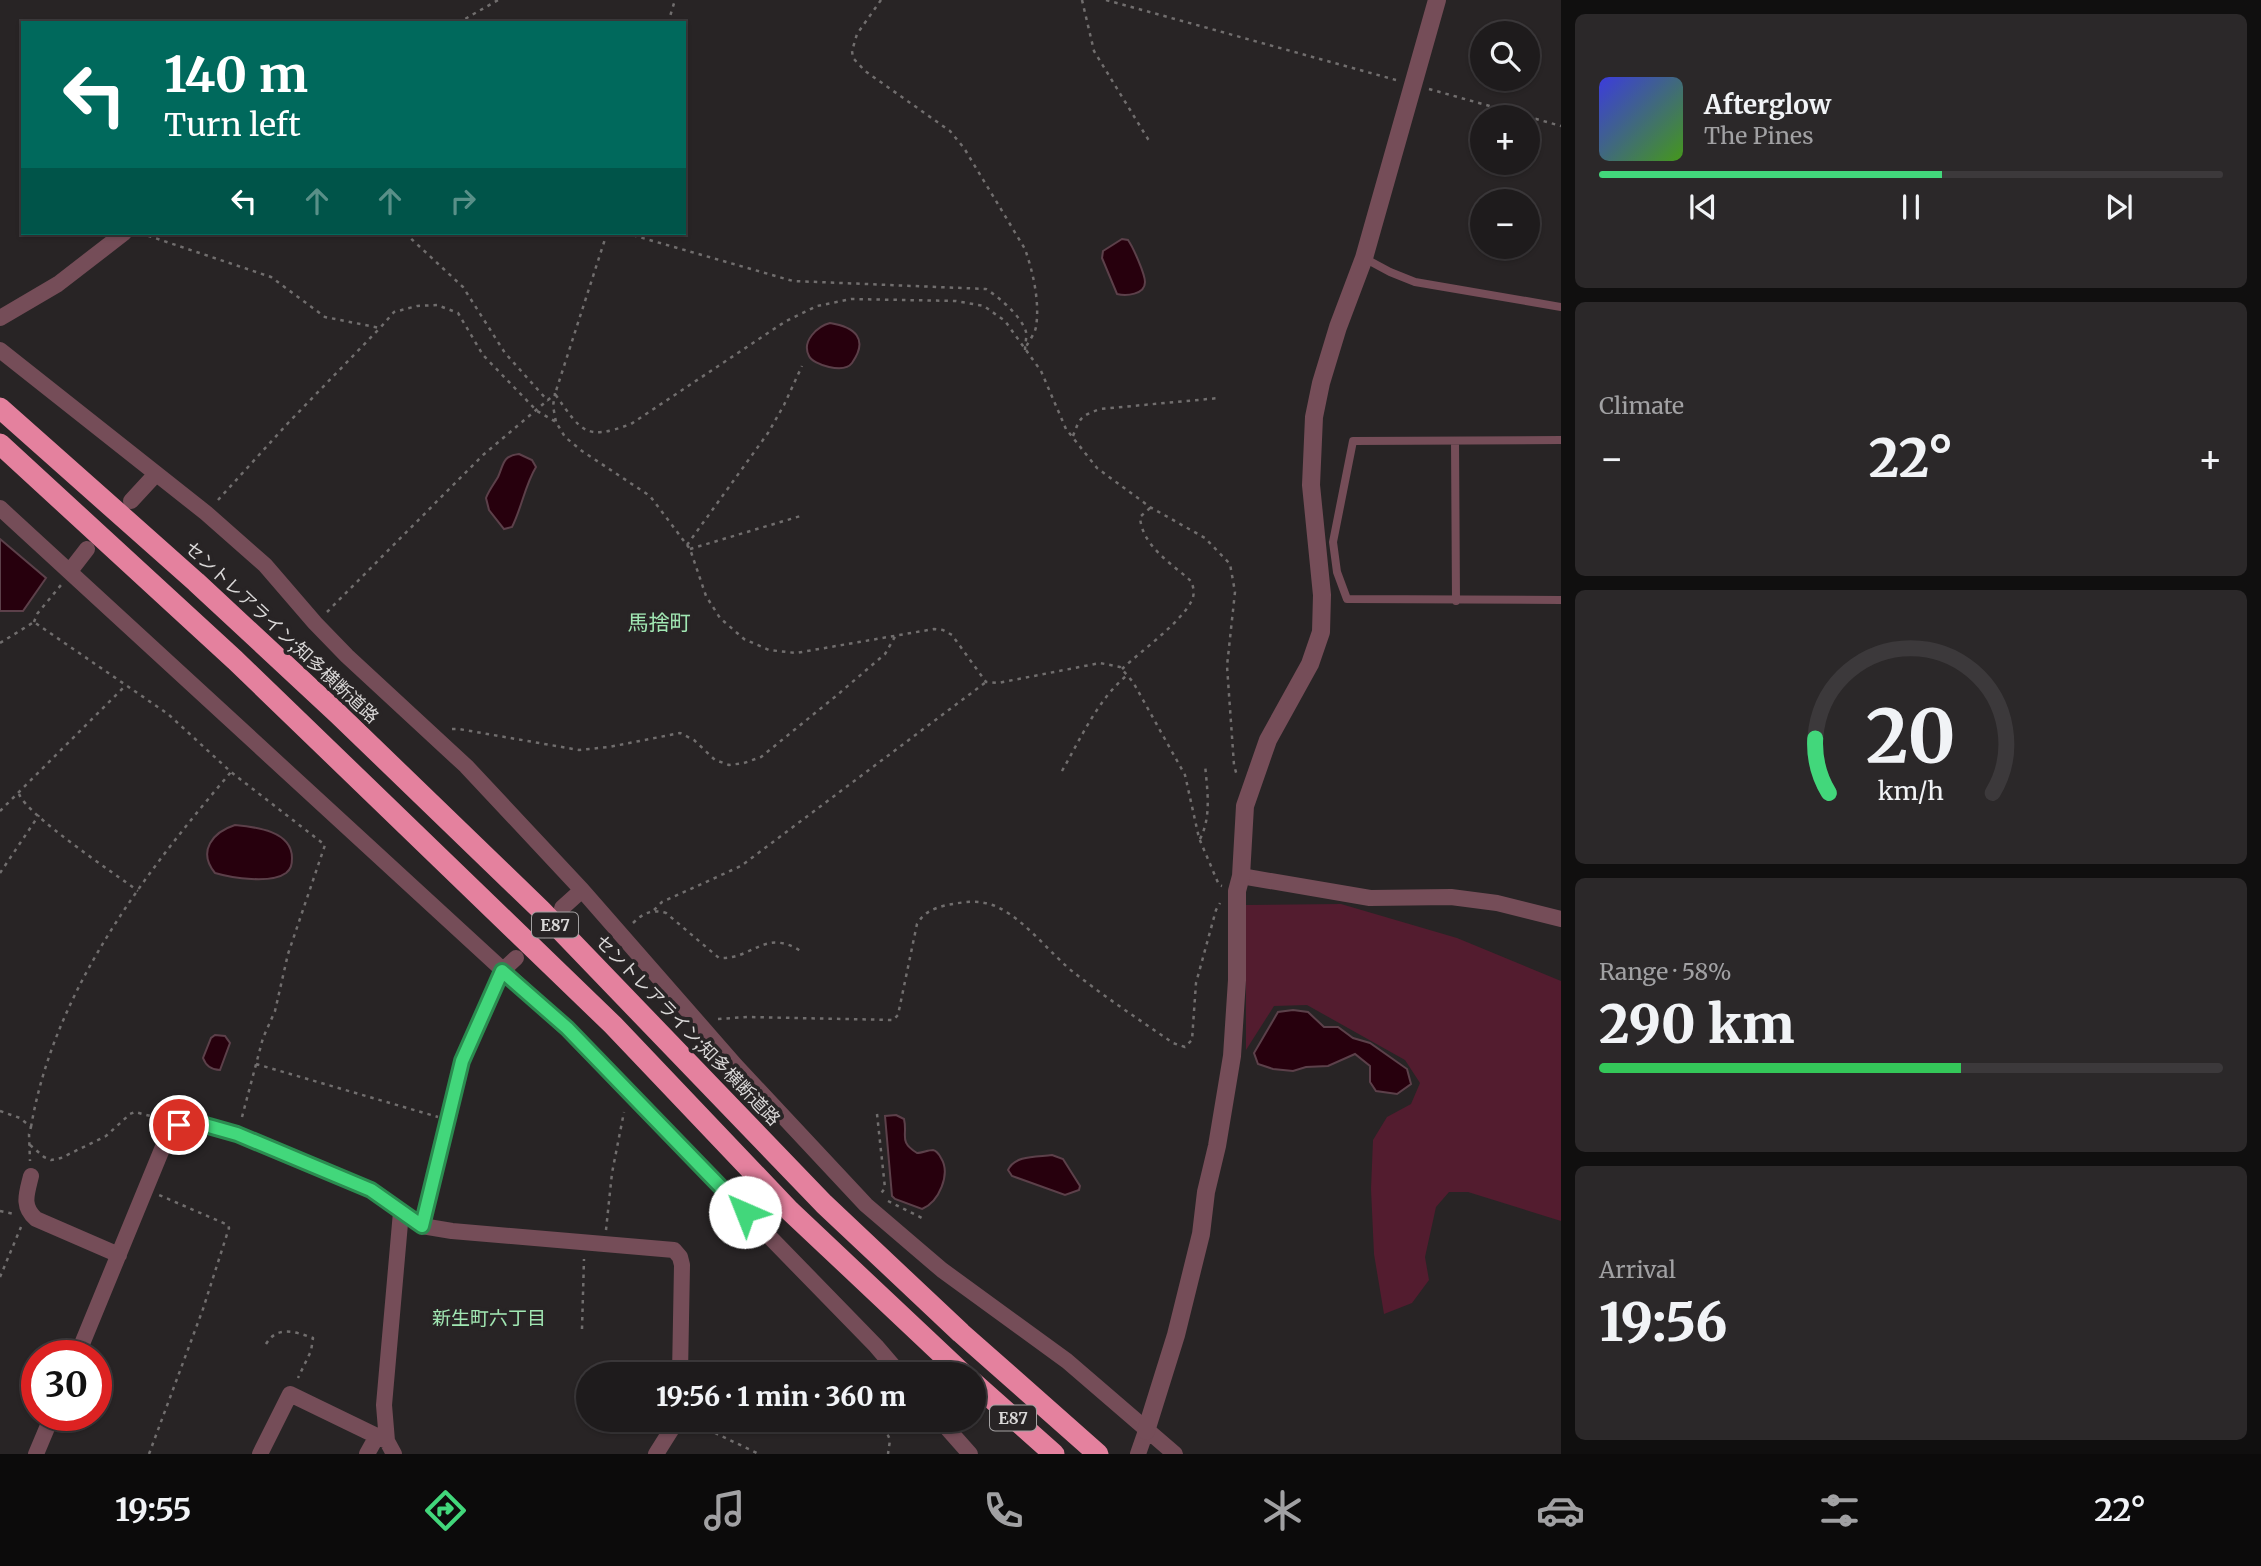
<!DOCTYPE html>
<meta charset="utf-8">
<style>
body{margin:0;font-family:Merriweather,"Noto Sans JP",serif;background:#2b2829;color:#f1f3f6;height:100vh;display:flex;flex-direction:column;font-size:26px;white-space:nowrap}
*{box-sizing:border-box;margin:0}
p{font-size:23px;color:#a1a1a3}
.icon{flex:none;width:38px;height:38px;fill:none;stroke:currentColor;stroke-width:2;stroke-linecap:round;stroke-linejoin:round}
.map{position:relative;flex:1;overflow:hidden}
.side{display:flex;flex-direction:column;gap:14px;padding:14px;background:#100f0f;width:700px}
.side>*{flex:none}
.guide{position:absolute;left:21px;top:21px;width:665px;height:214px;border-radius:0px;box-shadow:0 2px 5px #0004,0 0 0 2px #3c393b;background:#00695c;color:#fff;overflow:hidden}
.buttons{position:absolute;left:1470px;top:21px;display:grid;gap:14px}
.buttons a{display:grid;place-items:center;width:70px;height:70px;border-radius:50%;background:#1e1b1c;box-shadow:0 2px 5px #0004,0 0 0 2px #3c393b;font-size:35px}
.speed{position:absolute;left:21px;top:1340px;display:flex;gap:14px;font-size:35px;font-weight:700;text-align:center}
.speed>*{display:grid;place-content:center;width:91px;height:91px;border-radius:50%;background:#1e1b1c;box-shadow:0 2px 5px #0004,0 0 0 2px #3c393b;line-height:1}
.speed .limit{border:10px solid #d22;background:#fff;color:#111}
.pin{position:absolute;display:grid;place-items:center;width:60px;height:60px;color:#fff;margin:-30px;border:4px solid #fff;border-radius:50%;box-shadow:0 2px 7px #0007}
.me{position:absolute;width:77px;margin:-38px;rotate:316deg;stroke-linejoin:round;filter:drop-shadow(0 0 5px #0008)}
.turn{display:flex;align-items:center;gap:24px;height:147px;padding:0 28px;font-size:32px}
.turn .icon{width:91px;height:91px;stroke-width:2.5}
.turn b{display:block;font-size:49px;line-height:60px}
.lanes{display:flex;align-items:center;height:66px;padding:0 28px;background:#0003;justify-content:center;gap:35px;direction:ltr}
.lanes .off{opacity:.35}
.big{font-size:52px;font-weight:800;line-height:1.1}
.side .tile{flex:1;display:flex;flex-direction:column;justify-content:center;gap:10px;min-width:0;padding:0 24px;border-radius:10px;background:#2b2829}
.side .dial{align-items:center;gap:0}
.dial svg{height:182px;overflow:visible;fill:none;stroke:#3c393b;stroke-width:7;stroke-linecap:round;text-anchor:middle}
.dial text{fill:#f1f3f6;stroke:none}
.song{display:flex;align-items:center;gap:21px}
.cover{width:84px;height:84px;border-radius:10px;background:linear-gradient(135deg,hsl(240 70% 55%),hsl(100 70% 35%))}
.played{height:7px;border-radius:4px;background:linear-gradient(90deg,#42d77b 55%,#3c393b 55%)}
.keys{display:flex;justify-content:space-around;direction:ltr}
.heat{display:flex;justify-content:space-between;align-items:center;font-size:38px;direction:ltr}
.charge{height:10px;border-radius:5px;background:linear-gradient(90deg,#34c759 58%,#3c393b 0)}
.trip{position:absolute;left:576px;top:1362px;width:410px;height:70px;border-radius:35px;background:#1e1b1c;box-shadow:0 2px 5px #0004,0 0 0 2px #3c393b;font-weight:800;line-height:70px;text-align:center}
.tab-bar{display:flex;height:112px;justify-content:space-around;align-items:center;background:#0c0b0b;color:#a1a1a3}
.tab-bar .icon{width:49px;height:49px}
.tab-bar .active{color:#42d77b}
.tab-bar b{font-size:32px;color:#f1f3f6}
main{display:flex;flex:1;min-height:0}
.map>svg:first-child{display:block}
.green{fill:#531c2f}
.water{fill:#27000d;stroke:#5c404a;stroke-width:2}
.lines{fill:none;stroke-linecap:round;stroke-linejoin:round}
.minor-tunnel{stroke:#433f40;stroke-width:16;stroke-dasharray:16 8;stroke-linecap:butt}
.path{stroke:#716e6e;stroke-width:2.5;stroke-dasharray:3.5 5;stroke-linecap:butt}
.service{stroke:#754d58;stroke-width:8}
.minor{stroke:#754d58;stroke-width:16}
.tertiary{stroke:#754d58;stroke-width:18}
.motorway{stroke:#e4819e;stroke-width:21}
.route-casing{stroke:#2b8c50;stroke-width:18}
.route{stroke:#42d77b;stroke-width:12}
.labels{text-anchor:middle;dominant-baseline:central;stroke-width:7;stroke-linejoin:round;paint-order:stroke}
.shield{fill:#282425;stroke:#a4a1a2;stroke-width:2}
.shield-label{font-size:16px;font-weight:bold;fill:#d9d7d7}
.street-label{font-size:18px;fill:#d9d7d7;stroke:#282425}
.neighbourhood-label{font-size:19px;fill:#a1e7b3;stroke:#282425}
.quarter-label{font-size:21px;fill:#a1e7b3;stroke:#282425}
</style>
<main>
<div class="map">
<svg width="1561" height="1454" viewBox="0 0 1561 1454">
<rect width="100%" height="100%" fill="#282425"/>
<path class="green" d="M 1341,904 L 1457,938 L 1561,981 L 1561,1221 L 1468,1192 L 1449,1192 L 1436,1207 L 1425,1257 L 1429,1280 L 1412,1303 L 1384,1314 L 1374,1254 L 1371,1189 L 1373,1140 L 1387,1117 L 1411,1104 L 1420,1083 L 1405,1060 L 1307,1005 L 1274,1006 L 1246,1050 L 1246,905 Z"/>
<path class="water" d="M 1122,239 L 1128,240 C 1133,247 1145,274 1145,282 C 1145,295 1126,296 1117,294 L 1102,258 L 1103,251 Z
M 830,323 C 855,327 869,339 852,363 C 844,374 813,365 809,356 C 801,341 818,326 830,323 Z
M 519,454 L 532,460 L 536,467 C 525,485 522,507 512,527 L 504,529 L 489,510 L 486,498 C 489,490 494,484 498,477 C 504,464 502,456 519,454 Z
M 0,539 L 46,578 L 23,611 L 0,611 Z
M 235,825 C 256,827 292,831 292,858 C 292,865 291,869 286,873 C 271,884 232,878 215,873 C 197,851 213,832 235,825 Z
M 1293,1010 L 1308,1012 L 1324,1027 L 1338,1027 L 1353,1038 L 1370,1043 L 1407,1069 L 1411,1084 L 1397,1094 L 1376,1091 L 1370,1082 L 1370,1066 L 1355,1054 L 1328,1066 L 1306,1067 L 1293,1071 L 1273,1069 L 1258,1064 L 1254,1053 L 1278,1012 Z
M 215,1035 L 225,1036 L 230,1043 L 220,1070 C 212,1070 206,1066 203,1058 L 211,1038 Z
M 896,1115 L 904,1119 C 908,1136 898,1141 917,1153 C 922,1153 928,1150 933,1150 C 937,1151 939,1154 941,1158 C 951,1174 939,1202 922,1209 L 895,1199 L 892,1196 L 885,1116 Z
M 1052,1155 L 1063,1159 L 1080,1186 L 1079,1190 L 1065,1195 L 1012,1176 L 1008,1170 C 1015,1155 1037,1157 1052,1155 Z"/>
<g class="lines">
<path class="minor-tunnel" d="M 522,951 L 557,913"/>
<path class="path" d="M 881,0 L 857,34 L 852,51 L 853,58 L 865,71 L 950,131 L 964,148 L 1025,249 C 1033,272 1040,302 1036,327 C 1035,333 1029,341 1026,347
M 1082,0 L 1094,51 L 1151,144
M 1106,0 L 1396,80
M 458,23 L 498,0
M 668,23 L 675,0
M 1429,89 L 1561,126
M 140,233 L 271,277 L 325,317 L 380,328 L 394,312 L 417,306 L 437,305 L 458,313 L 483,355 L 537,411 L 556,422 L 565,437 L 582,451 L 650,496 L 690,549 L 706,596 L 720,618 L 744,639 L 769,650 L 796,653 L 934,629 L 943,630 L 952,635 L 986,682 L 998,683 L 1100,663 L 1120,667 L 1133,682 L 1185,775 L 1199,838 L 1219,885 L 1222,886
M 405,233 L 463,287 L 505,353 L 548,401
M 607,233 L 555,394 C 582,432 585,441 631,424 L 786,321 L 817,306 L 851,299 L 956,301 L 984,306 L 1005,321 L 1041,371 L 1066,429 L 1097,468 L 1150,507 L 1205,538 L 1230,564 L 1235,592 L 1227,666 L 1234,765 L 1237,776
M 625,233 L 793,281 L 986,289 C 999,297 1022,317 1026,332 C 1027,336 1025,345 1025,350
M 1073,436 C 1080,417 1081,416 1100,409 L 1219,398
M 218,500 L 289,422 L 379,329
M 687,545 L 768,433 L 784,405 L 802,366
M 690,549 L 804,515
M 327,612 L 483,455 L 555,394 L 553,406 L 556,422
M 34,622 L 37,614 L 61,585
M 0,643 L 34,622 L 168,714 L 231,772 L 325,845 L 288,954 L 275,1011 L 263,1038 L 242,1117
M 1122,669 C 1141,651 1179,624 1191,602 C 1195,595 1194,588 1191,581 C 1171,563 1142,546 1140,517 L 1150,508
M 452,729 L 459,729 L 579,750 L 609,747 L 680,733 L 694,740 L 715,760 L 729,765 L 744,763 L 761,757 L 836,696 L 885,654 L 896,635
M 1062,771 C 1081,738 1097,701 1126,676
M 19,794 C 28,816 114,873 138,891
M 0,811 L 126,685
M 1200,839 C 1212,816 1207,789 1205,764
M 0,873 L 39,815
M 654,910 L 662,902 L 741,866 L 986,682
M 633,923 C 643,913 652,909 666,913 L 719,958 C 753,960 765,927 802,952
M 718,1019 L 747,1017 L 893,1020 L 898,1015 L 917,924 C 924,912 934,908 947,905 C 959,903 972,900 985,903 C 1018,909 1050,955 1077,975 C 1108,999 1141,1021 1173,1043 L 1185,1047 L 1192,1040 L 1196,983 L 1216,910 L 1220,903
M 256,1064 L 438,1117
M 0,1111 L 20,1118 L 31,1127 L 29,1134 L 30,1161
M 877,1114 L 885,1188 L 879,1196
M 31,1127 C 54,991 144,874 231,772
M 30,1145 L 44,1157 L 51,1160 L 61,1158 L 106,1136 L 130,1114 L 135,1112 L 162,1119
M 888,1201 L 926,1220
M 0,1211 L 14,1214
M 606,1230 L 612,1173 L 624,1112
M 0,1277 L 21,1227
M 582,1329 L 584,1259
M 266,1344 C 277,1325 296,1332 313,1338 L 311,1351 L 298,1378
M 881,1419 L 890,1440 L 888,1454
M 692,1422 L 759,1454
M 149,1454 L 203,1309 L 229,1228 L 228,1225 L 159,1195"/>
<path class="service" d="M 1364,258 L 1390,272 L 1415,282 L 1561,307
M 1561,440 L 1353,441 L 1333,542 L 1337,572 L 1347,599 L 1561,600
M 1455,441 L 1456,601
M 422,1226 L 462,1061 L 502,971"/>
<path class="minor" d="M 0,318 L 58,284 L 124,233
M 0,350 L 206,513 L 265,565 L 315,623 L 347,656 L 466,766 L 582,890 L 736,1066 L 866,1205 L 942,1270 L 1067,1361 L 1175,1454
M 131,501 L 155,475
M 0,508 L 567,1029 L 876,1346 L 900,1374
M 70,571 L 87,549
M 1241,876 L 1370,898 L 1451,897 L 1497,903 L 1561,919
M 562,908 L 582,890
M 502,971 L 516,958
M 31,1176 C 27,1193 21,1206 36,1219 L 119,1255
M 77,1356 L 167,1137 L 179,1125 L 198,1123 L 237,1134 L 371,1190 L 422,1226 L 452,1231 L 674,1250 L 680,1257 L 682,1265 L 680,1374
M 939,1419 L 970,1454
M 387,1441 L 384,1405 L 401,1212
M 36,1454 L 52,1416
M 260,1454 L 290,1394 L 387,1441 L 394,1454
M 367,1454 L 377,1436
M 656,1454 L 678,1419
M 1138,1454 L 1146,1431"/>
<path class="tertiary" d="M 1146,1431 L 1176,1335 L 1201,1234 L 1206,1192 L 1217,1146 L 1232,1056 L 1237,980 L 1237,891 L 1241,876 L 1245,806 L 1268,740 L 1310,664 L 1321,632 L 1322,595 L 1311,485 L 1314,417 L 1321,383 L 1338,327 L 1364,258 L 1437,0"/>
<path class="motorway" d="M 0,408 L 196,582 L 338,714 L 541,910 L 824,1204 L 961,1333 L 1098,1454
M 0,444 L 235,660 L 613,1025 L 790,1211 L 963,1374
M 973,1382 L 1054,1454"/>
</g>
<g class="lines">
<g class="route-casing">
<path id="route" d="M 179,1125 L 198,1123 L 237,1134 L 371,1190 L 422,1226 L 462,1061 L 502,971 L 567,1028 L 745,1212"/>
</g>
<use href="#route" class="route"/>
</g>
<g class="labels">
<g class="shield">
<rect x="532" y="912.5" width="46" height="25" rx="5"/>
<rect x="990" y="1405.5" width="46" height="25" rx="5"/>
</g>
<g class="shield-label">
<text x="555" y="925">E87</text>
<text x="1013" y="1418">E87</text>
</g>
<g class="street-label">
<text transform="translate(282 632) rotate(43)">セントレアライン;知多横断道路</text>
<text transform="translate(688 1030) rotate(46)">セントレアライン;知多横断道路</text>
</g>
<g class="neighbourhood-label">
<text x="489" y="1318">新生町六丁目</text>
</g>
<g class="quarter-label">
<text x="659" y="622">馬捨町</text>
</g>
</g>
</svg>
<div class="buttons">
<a><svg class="icon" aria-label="search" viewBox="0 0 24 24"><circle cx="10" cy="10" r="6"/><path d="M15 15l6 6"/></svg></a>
<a>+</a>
<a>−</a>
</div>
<div class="speed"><div class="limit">30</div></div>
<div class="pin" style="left:179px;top:1125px;background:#d93025"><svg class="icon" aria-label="arrive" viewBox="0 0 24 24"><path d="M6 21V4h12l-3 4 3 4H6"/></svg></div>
<svg class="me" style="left:745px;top:1212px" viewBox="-20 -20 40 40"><circle r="19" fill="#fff"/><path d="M0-13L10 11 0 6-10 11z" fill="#42d77b"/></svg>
<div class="trip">19:56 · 1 min · 360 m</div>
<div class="guide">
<div class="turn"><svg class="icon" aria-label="left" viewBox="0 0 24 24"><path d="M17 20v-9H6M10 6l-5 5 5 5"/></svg><div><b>140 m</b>Turn left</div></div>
<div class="lanes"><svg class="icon" aria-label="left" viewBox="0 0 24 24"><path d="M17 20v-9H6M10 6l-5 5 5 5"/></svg><svg class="icon off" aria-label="ahead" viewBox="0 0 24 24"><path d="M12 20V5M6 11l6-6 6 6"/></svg><svg class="icon off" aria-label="ahead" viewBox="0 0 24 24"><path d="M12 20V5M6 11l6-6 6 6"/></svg><svg class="icon off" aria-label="right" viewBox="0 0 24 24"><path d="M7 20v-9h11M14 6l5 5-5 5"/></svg></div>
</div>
</div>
<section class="side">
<div class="tile">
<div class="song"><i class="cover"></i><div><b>Afterglow</b><p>The Pines</p></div></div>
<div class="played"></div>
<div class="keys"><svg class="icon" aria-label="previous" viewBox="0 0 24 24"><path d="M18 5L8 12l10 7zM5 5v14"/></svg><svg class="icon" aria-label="pause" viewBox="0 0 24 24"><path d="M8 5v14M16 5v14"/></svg><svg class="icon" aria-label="next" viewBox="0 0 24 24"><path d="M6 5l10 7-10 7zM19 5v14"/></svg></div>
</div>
<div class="tile"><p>Climate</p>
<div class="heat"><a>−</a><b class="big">22°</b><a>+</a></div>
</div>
<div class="tile dial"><svg viewBox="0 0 100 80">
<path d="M14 69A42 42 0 1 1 86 69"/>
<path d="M14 69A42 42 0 0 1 8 45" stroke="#42d77b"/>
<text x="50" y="56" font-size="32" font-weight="700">20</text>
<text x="50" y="72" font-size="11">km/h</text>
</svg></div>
<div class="tile"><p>Range · 58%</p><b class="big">290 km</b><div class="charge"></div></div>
<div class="tile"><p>Arrival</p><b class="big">19:56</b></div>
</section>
</main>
<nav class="tab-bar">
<b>19:55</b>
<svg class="icon active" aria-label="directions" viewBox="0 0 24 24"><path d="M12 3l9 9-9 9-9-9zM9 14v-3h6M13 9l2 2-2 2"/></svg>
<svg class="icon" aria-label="music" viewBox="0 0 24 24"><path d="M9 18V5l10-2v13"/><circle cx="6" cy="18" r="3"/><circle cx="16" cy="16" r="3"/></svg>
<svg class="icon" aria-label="phone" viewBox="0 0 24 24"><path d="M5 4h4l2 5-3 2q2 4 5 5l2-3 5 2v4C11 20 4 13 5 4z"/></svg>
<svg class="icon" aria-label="climate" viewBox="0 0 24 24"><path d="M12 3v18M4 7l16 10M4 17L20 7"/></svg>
<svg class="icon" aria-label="car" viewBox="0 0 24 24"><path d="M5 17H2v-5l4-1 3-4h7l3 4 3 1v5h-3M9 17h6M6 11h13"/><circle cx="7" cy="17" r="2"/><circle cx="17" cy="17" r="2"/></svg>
<svg class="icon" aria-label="filters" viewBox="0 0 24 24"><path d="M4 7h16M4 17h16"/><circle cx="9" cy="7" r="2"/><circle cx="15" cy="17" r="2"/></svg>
<b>22°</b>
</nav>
